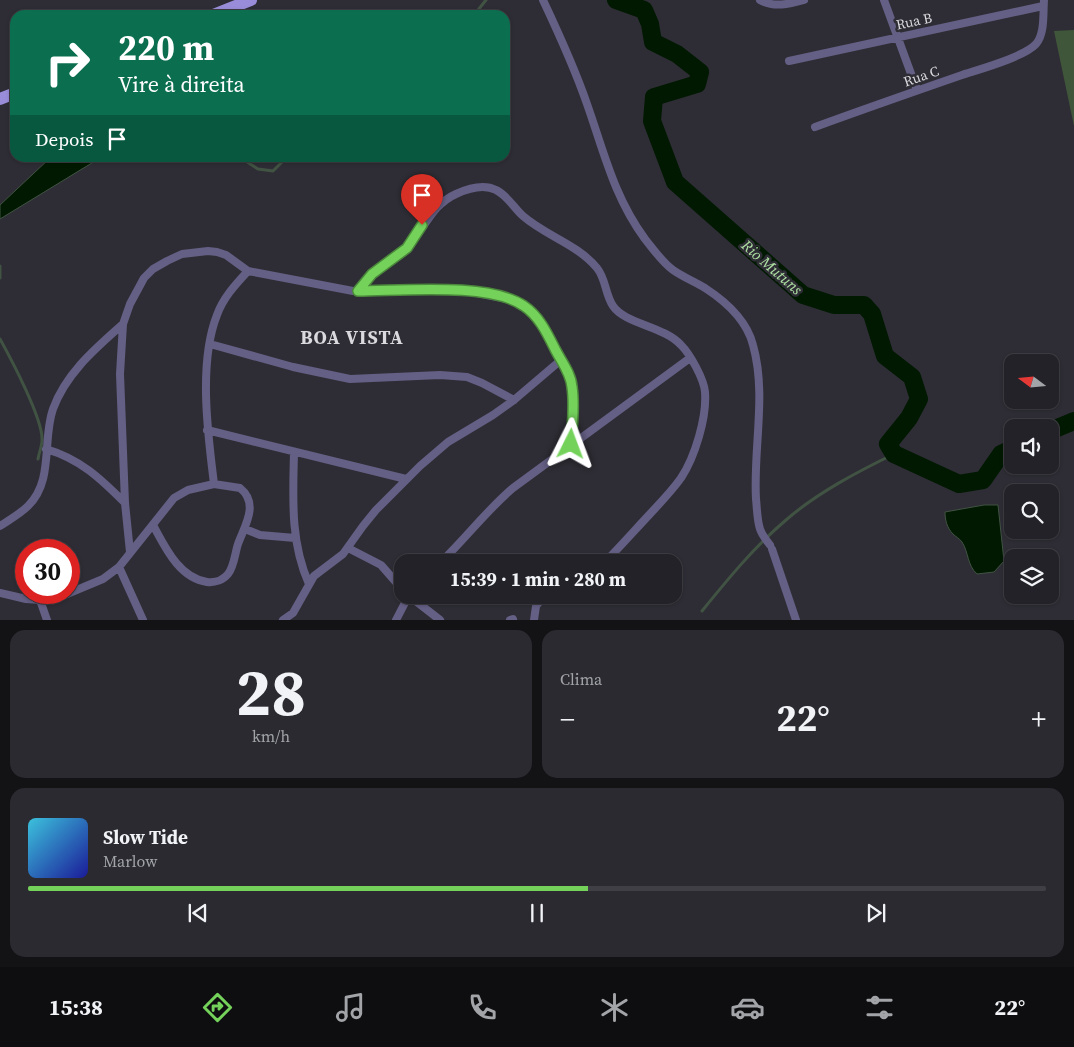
<!DOCTYPE html>
<html lang="pt">
<meta charset="utf-8">
<style>
body{margin:0;font-family:"Source Serif 4",serif;background:#2a2a30;color:#f1f3f6;height:100vh;display:flex;flex-direction:column;font-size:19px;white-space:nowrap}
*{box-sizing:border-box;margin:0}
p{font-size:16px;color:#a2a4a8}
.icon{flex:none;width:28px;height:28px;fill:none;stroke:currentColor;stroke-width:2;stroke-linecap:round;stroke-linejoin:round}
.map{position:relative;height:620px;overflow:hidden}
.side{display:flex;flex-direction:column;gap:10px;padding:10px;background:#131316;flex:1}
.side>*{flex:none}
.banner{position:absolute;left:10px;top:10px;width:500px;height:152px;border-radius:15px;box-shadow:0 1px 4px #0004,0 0 0 1px #3f3f45;background:#0b6e4f;color:#fff;overflow:hidden}
.needle{width:32px;rotate:286deg}
.controls{position:absolute;left:1004px;top:354px;display:grid;gap:10px}
.controls a{display:grid;place-items:center;width:55px;height:55px;border-radius:10px;background:#222228;box-shadow:0 1px 4px #0004,0 0 0 1px #3f3f45;font-size:25px}
.speed{position:absolute;left:15px;top:539px;display:flex;gap:10px;font-size:25px;font-weight:700;text-align:center}
.speed>*{display:grid;place-content:center;width:65px;height:65px;border-radius:50%;background:#222228;box-shadow:0 1px 4px #0004,0 0 0 1px #3f3f45;line-height:1}
.speed .limit{border:8px solid #d22;background:#fff;color:#111}
.pin{position:absolute;display:grid;place-items:center;width:42px;height:42px;color:#fff;margin:-51px -21px;border-radius:50% 50% 50% 0;rotate:-45deg;box-shadow:0 0 5px #0007}
.pin .icon{rotate:45deg}
.me{position:absolute;width:55px;margin:-28px;rotate:3deg;stroke-linejoin:round;filter:drop-shadow(0 0 4px #0008)}
.turn{display:flex;align-items:center;gap:18px;height:105px;padding:0 25px;font-size:22px}
.turn .icon{width:65px;height:65px;stroke-width:2.5}
.turn b{display:block;font-size:35px;line-height:42px}
.then{display:flex;align-items:center;height:48px;padding:0 25px;background:#0003;gap:10px;font-size:19px}
.big{font-size:38px;font-weight:700;line-height:1.1}
.side .tile{flex:1;display:flex;flex-direction:column;justify-content:center;gap:8px;min-width:0;padding:0 18px;border-radius:15px;background:#2a2a30}
.side .dial{align-items:center;gap:0}
.dial b{font-size:65px;line-height:1}
.song{display:flex;align-items:center;gap:15px}
.cover{width:60px;height:60px;border-radius:8px;background:linear-gradient(135deg,hsl(190 70% 55%),hsl(240 70% 35%))}
.played{height:5px;border-radius:2px;background:linear-gradient(90deg,#74d25b 55%,#3f3f45 55%)}
.keys{display:flex;justify-content:space-around;direction:ltr}
.heat{display:flex;justify-content:space-between;align-items:center;font-size:28px;direction:ltr}
.side .tiles{flex:1;display:grid;gap:10px;grid-template-columns:1fr 1fr}
.tile:last-child{grid-column:span 2}
.trip{position:absolute;left:394px;top:554px;width:288px;height:50px;border-radius:15px;background:#222228;box-shadow:0 1px 4px #0004,0 0 0 1px #3f3f45;font-weight:700;line-height:50px;text-align:center}
.menu{display:flex;height:80px;justify-content:space-around;align-items:center;background:#0e0e10;color:#a2a4a8}
.menu .icon{width:35px;height:35px}
.menu .on{color:#74d25b}
.menu b{font-size:22px;color:#f1f3f6}
.map>svg:first-child{display:block}
.green{fill:#40563a}
.water{fill:#001900;stroke:#415343}
.lines{fill:none;stroke-linecap:round;stroke-linejoin:round}
.stream{stroke:#415343;stroke-width:3}
.river{stroke:#001900;stroke-width:18}
.street{stroke:#645f84;stroke-width:8}
.primary{stroke:#998dd9;stroke-width:12}
.route-casing{stroke:#4b883b;stroke-width:12}
.route{stroke:#74d25b;stroke-width:9}
.labels{text-anchor:middle;dominant-baseline:central;stroke-width:5;stroke-linejoin:round;paint-order:stroke}
.street-label{font-size:14px;fill:#d9d9de;stroke:#2e2d35}
.water-label{font-size:15px;font-style:italic;fill:#afe2a3;stroke:#2e2d35}
.district-label{font-size:19px;font-weight:bold;letter-spacing:1px;fill:#d9d9de;stroke:#2e2d35}
</style>
<div class="map">
<svg width="1074" height="620" viewBox="0 0 1074 620">
<rect width="100%" height="100%" fill="#2e2d35"/>
<path class="green" d="M 1074,30 L 1074,126 L 1054,31 Z"/>
<path class="water" d="M 50,158 L 100,158 L 0,219 L 0,205 Z
M 984,505 L 998,505 L 1004,561 L 994,572 L 977,574 C 967,565 969,553 962,542 C 959,538 956,537 953,534 C 947,528 945,520 945,512 Z"/>
<g class="lines">
<path class="stream" d="M 474,15 L 486,0
M 241,158 L 258,169 L 273,171 L 286,158
M 0,266 L 0,278
M 0,339 C 11,359 43,419 42,440 C 42,446 39,453 38,459
M 702,611 C 728,579 754,547 786,520 C 817,493 857,472 894,454"/>
<path class="river" d="M 616,0 L 644,10 L 650,24 L 653,42 L 677,54 L 700,72 L 697,84 L 654,97 L 652,121 L 675,182 L 803,295 L 834,305 L 864,305 L 872,314 L 885,356 L 912,377 L 919,399 L 909,418 L 888,444 L 894,454 L 959,484 L 983,480 L 1001,454 L 1012,449
M 1050,431 L 1074,421"/>
<path class="street" d="M 543,0 C 559,34 575,69 587,104 C 604,152 614,197 645,239 C 653,249 662,262 673,270 C 683,277 695,282 705,288 C 725,301 747,321 753,345 C 767,395 753,448 756,499 C 757,508 757,520 760,529 C 762,535 766,540 770,545
M 760,0 C 773,8 790,4 804,0
M 884,0 L 917,90
M 789,61 L 1043,6
M 815,127 C 864,109 913,92 962,75 C 980,69 1024,57 1036,44 C 1045,34 1043,13 1044,0
M 358,291 C 363,286 367,279 372,274 C 383,265 396,259 406,249 C 424,231 431,205 456,194 C 467,189 484,184 496,190 C 507,195 514,208 523,216 C 546,236 577,244 597,268 C 606,279 605,294 613,306 C 625,324 664,326 681,345 C 690,354 704,379 705,392 C 707,417 695,457 681,478 C 671,492 660,503 649,515 C 634,531 620,547 605,562
M 210,344 L 293,367 L 350,379 L 440,375 L 467,377 L 482,383 L 514,400
M 207,430 L 406,479
M 46,449 C 80,459 100,478 125,503
M 294,452 C 293,497 290,542 309,584
M 153,525 C 165,547 179,578 207,582 C 215,583 223,580 228,574 C 234,567 235,553 238,544 C 244,527 260,504 240,488 L 214,484
M 0,526 C 9,520 20,514 28,506 C 54,481 42,440 53,409 C 66,373 96,348 123,324
M 245,529 L 260,535 L 295,538
M 348,548 L 381,565 L 402,589
M 772,549 L 796,620
M 130,552 L 125,503 L 120,374 L 123,324 L 130,304 L 144,278 L 153,269 L 167,261 L 182,254 L 208,251 L 217,252 L 226,255 L 248,271 L 353,291 L 462,290 L 512,300 L 533,313 L 547,332 L 571,379 L 573,403 L 571,445
M 441,562 C 466,538 486,511 513,488 L 690,358
M 119,567 L 143,620
M 0,593 L 26,599 L 40,600 L 67,594 L 103,579 L 119,567 L 174,498 L 188,490 L 214,484 C 208,435 198,363 217,315 C 223,298 235,285 248,271
M 408,595 L 440,620
M 40,600 L 47,620
M 283,620 L 293,613 L 314,576 L 343,554 L 363,526 L 376,510 L 420,466 L 448,442 L 493,415 L 514,400 L 561,360
M 396,620 L 409,595
M 510,620 L 513,619
M 534,620 L 536,606 L 545,595"/>
<path class="primary" d="M 213,15 L 251,0
M 0,99 L 15,93"/>
</g>
<g class="lines">
<g class="route-casing">
<path id="route" d="M 422,225 L 407,248 L 372,274 L 358,291 C 400,291 490,282 524,306 C 539,316 547,333 555,349 C 561,361 571,373 572,387 C 575,406 572,426 571,444"/>
</g>
<use href="#route" class="route"/>
</g>
<g class="labels">
<g class="street-label">
<text transform="translate(914 21) rotate(-12)">Rua B</text>
<text transform="translate(921 76) rotate(-19)">Rua C</text>
</g>
<g class="water-label">
<text transform="translate(772 267) rotate(41)">Rio Mutuns</text>
</g>
<g class="district-label">
<text x="352" y="337">BOA VISTA</text>
</g>
</g>
</svg>
<div class="controls">
<a><svg class="needle" viewBox="-14 -14 28 28"><path d="M0-13l5 13h-10z" fill="#e53935"/><path d="M0 13l5-13h-10z" fill="#a2a4a8"/></svg></a>
<a><svg class="icon" aria-label="sound" viewBox="0 0 24 24"><path d="M4 9h4l5-4v14l-5-4H4zM17 9q2 3 0 6"/></svg></a>
<a><svg class="icon" aria-label="search" viewBox="0 0 24 24"><circle cx="10" cy="10" r="6"/><path d="M15 15l6 6"/></svg></a>
<a><svg class="icon" aria-label="layers" viewBox="0 0 24 24"><path d="M12 4l9 5-9 5-9-5zM3 14l9 5 9-5"/></svg></a>
</div>
<div class="speed"><div class="limit">30</div></div>
<div class="pin" style="left:422px;top:225px;background:#d93025"><svg class="icon" aria-label="arrive" viewBox="0 0 24 24"><path d="M6 21V4h12l-3 4 3 4H6"/></svg></div>
<svg class="me" style="left:571px;top:444px" viewBox="-20 -20 40 40"><path d="M0-17L14 15 0 8-14 15z" fill="#74d25b" stroke="#fff" stroke-width="4"/></svg>
<div class="trip">15:39 · 1 min · 280 m</div>
<div class="banner">
<div class="turn"><svg class="icon" aria-label="right" viewBox="0 0 24 24"><path d="M7 20v-9h11M14 6l5 5-5 5"/></svg><div><b>220 m</b>Vire à direita</div></div>
<div class="then">Depois<svg class="icon" aria-label="arrive" viewBox="0 0 24 24"><path d="M6 21V4h12l-3 4 3 4H6"/></svg></div>
</div>
</div>
<section class="side">
<div class="tiles">
<div class="tile dial"><b>28</b><p>km/h</p></div>
<div class="tile"><p>Clima</p>
<div class="heat"><a>−</a><b class="big">22°</b><a>+</a></div>
</div>
<div class="tile">
<div class="song"><i class="cover"></i><div><b>Slow Tide</b><p>Marlow</p></div></div>
<div class="played"></div>
<div class="keys"><svg class="icon" aria-label="previous" viewBox="0 0 24 24"><path d="M18 5L8 12l10 7zM5 5v14"/></svg><svg class="icon" aria-label="pause" viewBox="0 0 24 24"><path d="M8 5v14M16 5v14"/></svg><svg class="icon" aria-label="next" viewBox="0 0 24 24"><path d="M6 5l10 7-10 7zM19 5v14"/></svg></div>
</div>
</div>
</section>
<nav class="menu">
<b>15:38</b>
<svg class="icon on" aria-label="directions" viewBox="0 0 24 24"><path d="M12 3l9 9-9 9-9-9zM9 14v-3h6M13 9l2 2-2 2"/></svg>
<svg class="icon" aria-label="music" viewBox="0 0 24 24"><path d="M9 18V5l10-2v13"/><circle cx="6" cy="18" r="3"/><circle cx="16" cy="16" r="3"/></svg>
<svg class="icon" aria-label="phone" viewBox="0 0 24 24"><path d="M5 4h4l2 5-3 2q2 4 5 5l2-3 5 2v4C11 20 4 13 5 4z"/></svg>
<svg class="icon" aria-label="climate" viewBox="0 0 24 24"><path d="M12 3v18M4 7l16 10M4 17L20 7"/></svg>
<svg class="icon" aria-label="car" viewBox="0 0 24 24"><path d="M5 17H2v-5l4-1 3-4h7l3 4 3 1v5h-3M9 17h6M6 11h13"/><circle cx="7" cy="17" r="2"/><circle cx="17" cy="17" r="2"/></svg>
<svg class="icon" aria-label="filters" viewBox="0 0 24 24"><path d="M4 7h16M4 17h16"/><circle cx="9" cy="7" r="2"/><circle cx="15" cy="17" r="2"/></svg>
<b>22°</b>
</nav>
